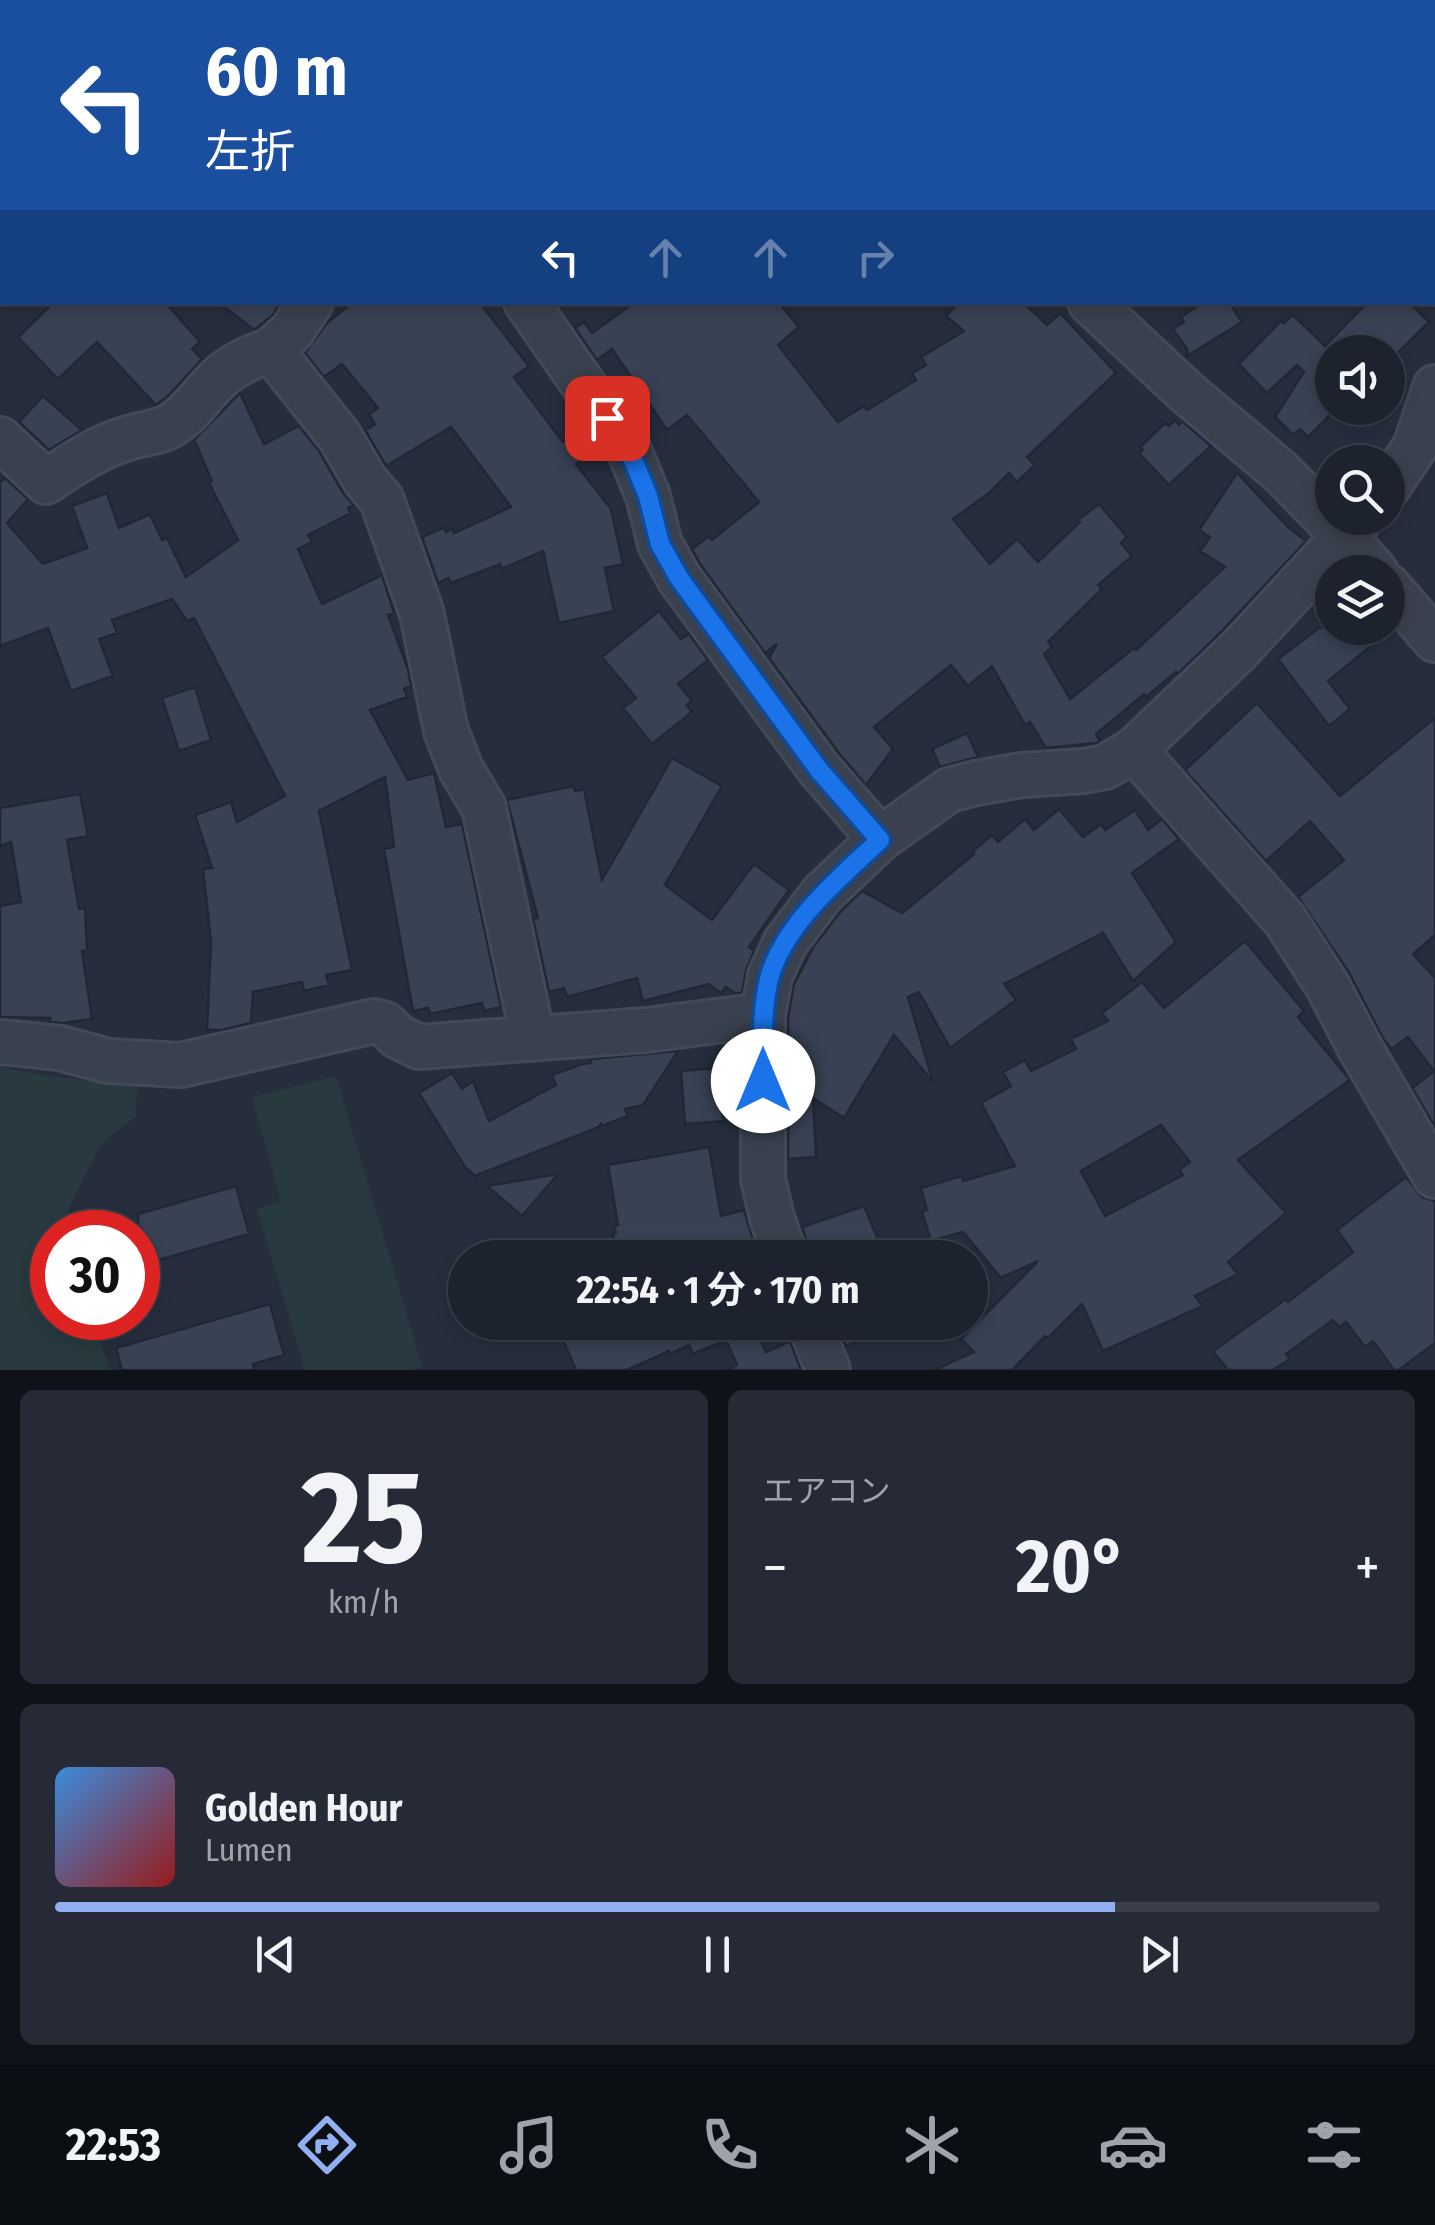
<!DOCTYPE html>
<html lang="ja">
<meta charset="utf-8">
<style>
body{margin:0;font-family:"Fira Sans Condensed","Noto Sans JP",sans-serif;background:#252a36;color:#f1f3f6;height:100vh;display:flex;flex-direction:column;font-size:38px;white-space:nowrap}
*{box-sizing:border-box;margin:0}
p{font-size:32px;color:#a0a4aa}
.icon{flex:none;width:55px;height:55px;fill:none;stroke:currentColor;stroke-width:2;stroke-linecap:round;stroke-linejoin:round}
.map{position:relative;height:1370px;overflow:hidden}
.details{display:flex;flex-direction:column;gap:20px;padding:20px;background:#0f1319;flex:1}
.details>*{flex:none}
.banner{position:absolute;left:0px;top:0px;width:1435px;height:305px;box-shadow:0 5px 15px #0003,0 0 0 2px #3a3f4a;background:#1a4fa0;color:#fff;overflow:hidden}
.tools{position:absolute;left:1315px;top:335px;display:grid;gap:20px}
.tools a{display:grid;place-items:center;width:90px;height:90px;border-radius:50%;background:#1c222e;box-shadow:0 5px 15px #0003,0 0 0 2px #3a3f4a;font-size:50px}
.speed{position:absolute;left:30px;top:1210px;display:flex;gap:20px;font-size:50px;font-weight:700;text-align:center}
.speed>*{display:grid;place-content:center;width:130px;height:130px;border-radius:50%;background:#1c222e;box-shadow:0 5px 15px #0003,0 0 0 2px #3a3f4a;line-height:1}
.speed .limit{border:15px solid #d22;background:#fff;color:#111}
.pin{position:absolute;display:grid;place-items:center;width:85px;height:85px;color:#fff;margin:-42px;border-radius:20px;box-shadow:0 5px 15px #0006}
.me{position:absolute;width:110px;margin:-55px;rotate:0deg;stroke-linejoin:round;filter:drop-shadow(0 0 8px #0008)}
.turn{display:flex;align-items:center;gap:35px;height:210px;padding:0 40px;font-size:45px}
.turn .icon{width:130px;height:130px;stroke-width:2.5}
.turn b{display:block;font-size:70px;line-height:85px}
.lanes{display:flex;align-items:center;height:95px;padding:0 40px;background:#0003;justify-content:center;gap:50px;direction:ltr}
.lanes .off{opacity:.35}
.big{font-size:75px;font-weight:700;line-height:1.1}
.details .tile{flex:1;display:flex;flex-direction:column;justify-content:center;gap:15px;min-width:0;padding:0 35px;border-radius:15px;background:#252a36}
.details .dial{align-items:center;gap:0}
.dial b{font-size:130px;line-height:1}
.song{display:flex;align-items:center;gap:30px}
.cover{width:120px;height:120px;border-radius:15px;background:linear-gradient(135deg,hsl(210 70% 55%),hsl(0 70% 35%))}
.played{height:10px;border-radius:5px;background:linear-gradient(90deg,#92aff2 80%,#3a3f4a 80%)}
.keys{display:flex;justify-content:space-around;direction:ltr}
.heat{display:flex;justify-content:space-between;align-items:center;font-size:55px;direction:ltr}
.details .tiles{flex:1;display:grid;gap:20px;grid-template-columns:1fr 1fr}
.tile:last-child{grid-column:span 2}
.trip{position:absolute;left:448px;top:1240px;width:540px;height:100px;border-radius:50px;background:#1c222e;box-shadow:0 5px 15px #0003,0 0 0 2px #3a3f4a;font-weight:700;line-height:100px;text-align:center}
.dock{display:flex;height:160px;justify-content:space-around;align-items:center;background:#0b0e12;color:#a0a4aa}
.dock .icon{width:70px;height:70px}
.dock .selected{color:#92aff2}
.dock b{font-size:45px;color:#f1f3f6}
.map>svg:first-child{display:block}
.green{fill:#283a3f}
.building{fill:#384254;stroke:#212835;stroke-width:2.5;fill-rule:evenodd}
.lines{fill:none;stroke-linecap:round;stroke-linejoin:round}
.minor-casing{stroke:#434a57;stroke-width:48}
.minor{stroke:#3a414e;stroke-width:42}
.route-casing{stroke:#114b97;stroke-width:25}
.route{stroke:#1a73e8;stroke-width:18}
</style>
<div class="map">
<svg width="1435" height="1370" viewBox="0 0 1435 1370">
<rect width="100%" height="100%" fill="#262e3e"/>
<path class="green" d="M 0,1067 L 53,1077 L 137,1084 L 136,1116 L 102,1143 L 69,1207 L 70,1232 L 52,1232 L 52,1318 L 92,1318 L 110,1370 L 0,1370 Z
M 336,1076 L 422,1366 L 411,1370 L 305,1370 L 257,1209 L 281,1202 L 252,1097 Z"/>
<path class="building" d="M 54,302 L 165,302 L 200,342 L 192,349 L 202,359 L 168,396 L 156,405 L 97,342 L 58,379 L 18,337 Z
M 218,302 L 281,302 L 273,315 L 254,330 Z
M 353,302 L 479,302 L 529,366 L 514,377 L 563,442 L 567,439 L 583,460 L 576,464 L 611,509 L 623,564 L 605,568 L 614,611 L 559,623 L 543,551 L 502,569 L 500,564 L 451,583 L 448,578 L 438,583 L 422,537 L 445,527 L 446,532 L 452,529 L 454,533 L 511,507 L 451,427 L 386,466 L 365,430 L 375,424 L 369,414 L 378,408 L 342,364 L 324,377 L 305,353 L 327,323 Z
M 635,302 L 778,302 L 799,327 L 778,345 L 838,422 L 864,406 L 867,410 L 916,380 L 912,373 L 926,365 L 921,357 L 964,331 L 946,316 L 959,302 L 1023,302 L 1047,325 L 1060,313 L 1116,373 L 1027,457 L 1035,465 L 1017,482 L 1009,473 L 989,493 L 953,519 L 990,564 L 1017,539 L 1038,562 L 1080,522 L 1078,520 L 1099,504 L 1127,537 L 1121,543 L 1132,556 L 1098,585 L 1102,589 L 1048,642 L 1052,647 L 1044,654 L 1070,699 L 1134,648 L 1136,650 L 1225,567 L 1200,551 L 1210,537 L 1199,530 L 1237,473 L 1288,527 L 1306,541 L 1221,632 L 1178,674 L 1176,672 L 1146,697 L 1144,694 L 1096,734 L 1100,741 L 1096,743 L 1046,748 L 1030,722 L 1025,725 L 992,666 L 968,686 L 951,665 L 874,727 L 893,749 L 866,785 L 839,753 L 769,658 L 777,644 L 765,653 L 700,564 L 692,549 L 709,536 L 712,540 L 759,502 L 687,415 L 667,430 L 612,349 L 597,360 L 575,328 L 584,322 L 592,333 Z
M 1203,302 L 1229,302 L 1242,322 L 1187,356 L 1187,349 L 1173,329 L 1184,322 L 1181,317 Z
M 1368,302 L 1409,302 L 1429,322 L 1388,363 L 1388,352 L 1331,352 L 1332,413 L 1308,437 L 1300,429 L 1293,435 L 1275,417 L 1304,372 L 1297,365 L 1267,393 L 1239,364 L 1281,321 L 1284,323 L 1293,315 L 1325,346 Z
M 240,393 L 264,444 L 299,426 L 319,451 L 343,493 L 354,505 L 348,508 L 351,513 L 308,535 L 312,542 L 298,549 L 322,604 L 382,575 L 394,613 L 388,615 L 408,669 L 411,686 L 404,689 L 407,697 L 370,710 L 408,780 L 434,773 L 446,827 L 462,824 L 501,1007 L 484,1011 L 482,1003 L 430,1014 L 428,1008 L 413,1011 L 384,849 L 394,847 L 385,777 L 319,811 L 352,970 L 326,975 L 329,985 L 304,991 L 302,982 L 253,992 L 251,1023 L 222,1030 L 207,1030 L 211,942 L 203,869 L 212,868 L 195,815 L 231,802 L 237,822 L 285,796 L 194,618 L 187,621 L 172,599 L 112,620 L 117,633 L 99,639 L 113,676 L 71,691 L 48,628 L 0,646 L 0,482 L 5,478 L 28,499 L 7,523 L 43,564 L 87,548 L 72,506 L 107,493 L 119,528 L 150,514 L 162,540 L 167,538 L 186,577 L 238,540 L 209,483 L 212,481 L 194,440 Z
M 43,396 L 82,430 L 49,450 L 19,422 Z
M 1175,420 L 1179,425 L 1182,421 L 1211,446 L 1169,485 L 1139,453 L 1143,450 L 1140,447 L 1165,423 L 1169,426 Z
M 659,611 L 681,639 L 689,634 L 708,660 L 678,684 L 692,701 L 687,705 L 692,712 L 652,744 L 623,708 L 636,698 L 602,657 Z
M 1319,628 L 1365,628 L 1376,642 L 1328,681 L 1350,709 L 1329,726 L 1278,659 Z
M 195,687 L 211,740 L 179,751 L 162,698 Z
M 1257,703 L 1340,796 L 1435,718 L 1435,935 L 1413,954 L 1435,978 L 1435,1127 L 1412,1088 L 1434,1071 L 1408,1037 L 1392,1049 L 1384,1040 L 1348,971 L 1298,897 L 1344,860 L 1310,821 L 1266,861 L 1185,770 Z
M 967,733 L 978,757 L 940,767 L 932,749 Z
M 672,758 L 722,786 L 665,885 L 712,920 L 754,864 L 789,890 L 749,947 L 754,951 L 746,971 L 742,993 L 735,993 L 726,987 L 721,993 L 709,984 L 643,1001 L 637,978 L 567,997 L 564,988 L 549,992 L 533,919 L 538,918 L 507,800 L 573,786 L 575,791 L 584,789 L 602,880 Z
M 80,794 L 88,836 L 67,840 L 79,909 L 85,908 L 87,951 L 82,951 L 92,1019 L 63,1023 L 50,1022 L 50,1018 L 0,1017 L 0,906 L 21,902 L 11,842 L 0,846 L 0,808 Z
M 1059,809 L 1083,837 L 1101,824 L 1105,830 L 1135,810 L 1148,830 L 1162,819 L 1179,839 L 1132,873 L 1176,942 L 1133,981 L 1103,933 L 1004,984 L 1016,1000 L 950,1048 L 919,992 L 908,997 L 933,1082 L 894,1035 L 844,1118 L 813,1098 L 816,1157 L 788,1159 L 788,1017 L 794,984 L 814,946 L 841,911 L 862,891 L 902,913 L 974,854 L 973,851 L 992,835 L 998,842 L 1025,819 L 1034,830 Z
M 1245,941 L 1304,1011 L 1298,1017 L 1350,1080 L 1238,1160 L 1286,1213 L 1228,1262 L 1238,1274 L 1195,1296 L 1203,1306 L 1103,1351 L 1082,1304 L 1048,1338 L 1045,1336 L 1012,1370 L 934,1370 L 974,1352 L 961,1339 L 1038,1261 L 1001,1278 L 963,1232 L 931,1241 L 922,1212 L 927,1210 L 921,1188 L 962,1176 L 963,1181 L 1015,1166 L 981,1103 L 1011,1086 L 1003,1072 L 1025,1060 L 1031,1071 L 1076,1049 L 1071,1039 L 1108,1021 L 1102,1013 L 1142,982 L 1164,1008 ZM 1161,1125 L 1190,1162 L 1179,1170 L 1183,1175 L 1105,1216 L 1081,1171 Z
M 678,1051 L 643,1105 L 625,1109 L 628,1116 L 602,1126 L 601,1124 L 599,1127 L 475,1176 L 465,1167 L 419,1093 L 452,1073 L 462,1089 L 473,1081 L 489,1121 L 556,1085 L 552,1075 L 582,1064 L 591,1063 L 591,1059 Z
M 738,1066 L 738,1097 L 733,1087 L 717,1092 L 724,1121 L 685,1124 L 681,1071 Z
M 709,1147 L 721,1216 L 744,1210 L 755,1246 L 744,1249 L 746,1258 L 623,1258 L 612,1234 L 616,1233 L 614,1227 L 618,1225 L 608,1165 Z
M 558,1174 L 522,1216 L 487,1186 Z
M 1406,1177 L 1422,1197 L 1435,1201 L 1435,1343 L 1399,1370 L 1394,1370 L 1373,1341 L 1365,1347 L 1346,1322 L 1339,1327 L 1333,1320 L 1286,1354 L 1290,1359 L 1273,1370 L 1228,1370 L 1213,1351 L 1286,1299 L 1288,1302 L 1353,1252 L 1337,1230 Z
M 236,1186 L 249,1234 L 138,1266 L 138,1214 Z
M 864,1206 L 886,1258 L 812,1258 L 802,1227 Z
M 270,1304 L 284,1355 L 253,1364 L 255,1370 L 122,1370 L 116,1348 Z
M 555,1322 L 765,1322 L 755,1327 L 766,1352 L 790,1341 L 801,1370 L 726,1370 L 737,1365 L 726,1340 L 693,1354 L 689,1345 L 670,1354 L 669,1351 L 627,1370 L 576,1370 Z
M 836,1322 L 901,1322 L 902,1324 L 846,1346 Z"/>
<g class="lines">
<g class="minor-casing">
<path id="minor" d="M 356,0 L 359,2
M 786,2 L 788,0
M 311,302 L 292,331 L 271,350 L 340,437 L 365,480 L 382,500 L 422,614 L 446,731 L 461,769 L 484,808 L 533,1038
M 526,302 L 629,450 L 648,496 L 660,544 L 679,578 L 819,769 L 880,839
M 1090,302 L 1185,391 L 1282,473 L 1344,536 L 1376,572
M 0,439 L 46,482 C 71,465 98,447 128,438 C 143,433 160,433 173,424 C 191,413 202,394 217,380 C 232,365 251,357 271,350
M 1388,487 L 1415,447 L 1435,387
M 1388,586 L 1435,640
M 1134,750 L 1285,920 L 1327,985 L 1360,1048 L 1435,1176
M 0,1042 L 60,1048 L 108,1061 L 181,1065 L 374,1021 L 385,1024 L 397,1036 L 419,1047 L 646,1030 L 763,1015
M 786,1258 L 772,1218 L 763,1179 L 763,1015 L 770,976 L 785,943 L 822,894 L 880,839 L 949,790 L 976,783 L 1022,775 L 1084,771 L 1105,767 L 1134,750 L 1239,650 L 1361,518
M 809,1322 L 828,1370"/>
</g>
<use href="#minor" class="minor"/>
</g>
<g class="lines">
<g class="route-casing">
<path id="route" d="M 607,418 L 629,450 L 648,496 L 660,544 L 679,578 L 819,770 L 880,840 C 841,876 783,925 769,979 C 761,1012 763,1047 763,1081"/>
</g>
<use href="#route" class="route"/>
</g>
</svg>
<div class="tools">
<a><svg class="icon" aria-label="sound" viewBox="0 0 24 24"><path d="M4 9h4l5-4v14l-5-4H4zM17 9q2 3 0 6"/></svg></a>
<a><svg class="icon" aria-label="search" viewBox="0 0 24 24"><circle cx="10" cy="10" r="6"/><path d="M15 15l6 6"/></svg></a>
<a><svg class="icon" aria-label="layers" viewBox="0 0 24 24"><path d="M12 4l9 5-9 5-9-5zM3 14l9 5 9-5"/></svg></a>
</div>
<div class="speed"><div class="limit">30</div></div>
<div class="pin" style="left:607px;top:418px;background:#d93025"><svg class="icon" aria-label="arrive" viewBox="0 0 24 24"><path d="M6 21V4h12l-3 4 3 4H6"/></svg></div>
<svg class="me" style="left:763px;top:1081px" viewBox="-20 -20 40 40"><circle r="19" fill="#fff"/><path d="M0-13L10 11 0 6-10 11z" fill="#1a73e8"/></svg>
<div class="trip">22:54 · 1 分 · 170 m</div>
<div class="banner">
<div class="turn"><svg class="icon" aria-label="left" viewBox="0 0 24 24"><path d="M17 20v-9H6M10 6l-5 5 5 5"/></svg><div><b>60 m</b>左折</div></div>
<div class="lanes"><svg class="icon" aria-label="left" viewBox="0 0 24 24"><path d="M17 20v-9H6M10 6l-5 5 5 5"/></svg><svg class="icon off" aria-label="ahead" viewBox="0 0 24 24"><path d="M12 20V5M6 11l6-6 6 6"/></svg><svg class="icon off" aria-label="ahead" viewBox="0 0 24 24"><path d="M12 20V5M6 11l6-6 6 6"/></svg><svg class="icon off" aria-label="right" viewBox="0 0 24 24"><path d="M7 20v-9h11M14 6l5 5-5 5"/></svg></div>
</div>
</div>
<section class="details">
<div class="tiles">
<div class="tile dial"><b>25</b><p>km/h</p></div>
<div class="tile"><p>エアコン</p>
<div class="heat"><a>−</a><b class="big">20°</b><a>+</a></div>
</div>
<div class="tile">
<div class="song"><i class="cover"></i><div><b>Golden Hour</b><p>Lumen</p></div></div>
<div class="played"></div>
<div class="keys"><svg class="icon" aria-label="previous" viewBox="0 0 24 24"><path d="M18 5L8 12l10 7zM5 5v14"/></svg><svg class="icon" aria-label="pause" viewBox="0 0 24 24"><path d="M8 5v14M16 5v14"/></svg><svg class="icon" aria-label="next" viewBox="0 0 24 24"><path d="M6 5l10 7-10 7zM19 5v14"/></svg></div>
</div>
</div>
</section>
<nav class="dock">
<b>22:53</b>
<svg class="icon selected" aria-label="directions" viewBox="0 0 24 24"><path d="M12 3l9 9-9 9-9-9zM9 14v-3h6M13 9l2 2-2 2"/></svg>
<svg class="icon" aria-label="music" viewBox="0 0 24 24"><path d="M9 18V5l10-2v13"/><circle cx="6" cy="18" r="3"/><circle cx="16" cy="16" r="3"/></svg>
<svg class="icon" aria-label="phone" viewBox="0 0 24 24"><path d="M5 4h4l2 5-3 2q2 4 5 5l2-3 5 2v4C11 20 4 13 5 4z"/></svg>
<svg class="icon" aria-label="climate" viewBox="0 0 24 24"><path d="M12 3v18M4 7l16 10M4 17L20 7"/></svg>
<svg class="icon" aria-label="car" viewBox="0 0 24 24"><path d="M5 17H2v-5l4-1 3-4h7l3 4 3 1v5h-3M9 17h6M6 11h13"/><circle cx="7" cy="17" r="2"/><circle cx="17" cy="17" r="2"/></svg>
<svg class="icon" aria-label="filters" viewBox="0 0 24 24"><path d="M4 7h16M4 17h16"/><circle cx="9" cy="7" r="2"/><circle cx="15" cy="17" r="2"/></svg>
</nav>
